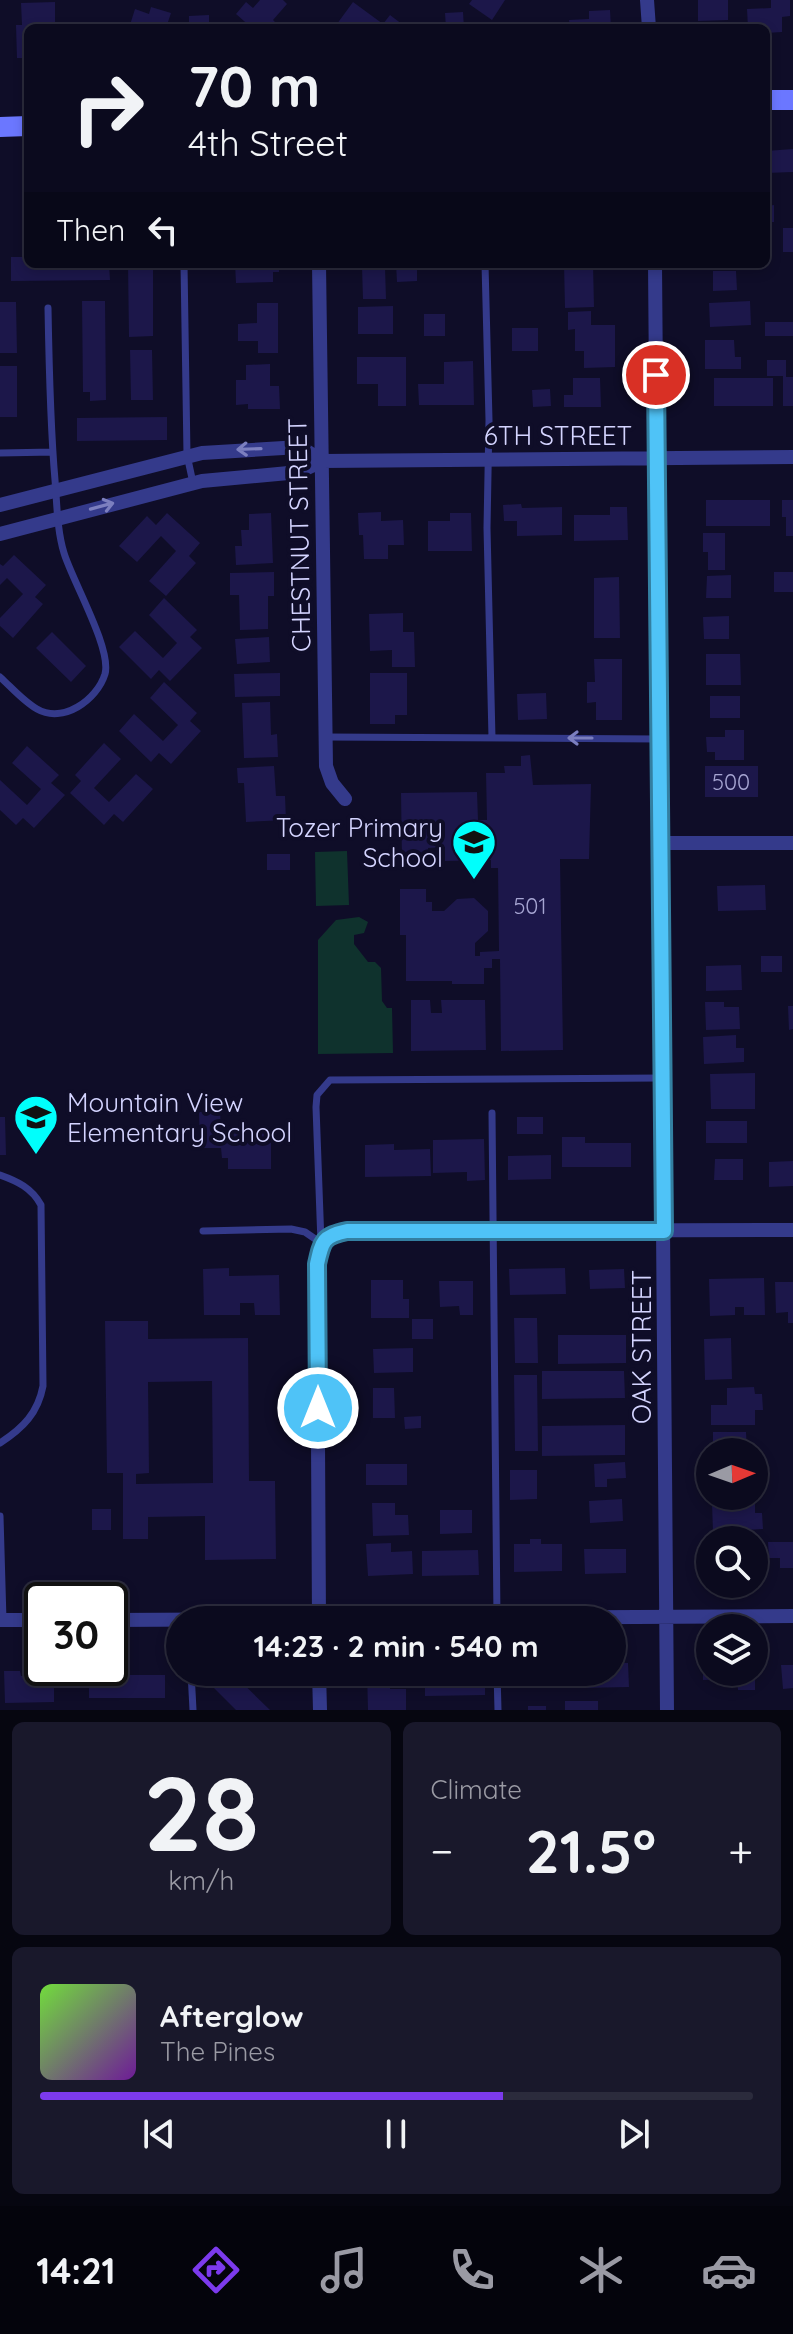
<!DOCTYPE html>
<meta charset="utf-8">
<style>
body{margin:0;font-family:Quicksand,sans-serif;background:#19182b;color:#f1f3f6;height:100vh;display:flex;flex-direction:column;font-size:30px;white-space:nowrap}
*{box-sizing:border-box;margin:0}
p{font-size:26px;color:#9a9aa4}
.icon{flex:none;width:44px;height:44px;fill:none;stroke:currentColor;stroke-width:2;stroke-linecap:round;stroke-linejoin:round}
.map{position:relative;height:1710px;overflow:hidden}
.sheet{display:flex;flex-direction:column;gap:12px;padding:12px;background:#060610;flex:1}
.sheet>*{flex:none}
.top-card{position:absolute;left:24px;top:24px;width:746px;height:244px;border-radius:12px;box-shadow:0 4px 12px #0003,0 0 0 2px #2b2b3c;background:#0b0a1e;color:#f1f3f6;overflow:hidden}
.needle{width:52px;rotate:88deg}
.fabs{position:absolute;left:696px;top:1438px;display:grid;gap:16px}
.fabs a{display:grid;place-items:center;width:72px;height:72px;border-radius:50%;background:#0b0a1e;box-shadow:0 4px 12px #0003,0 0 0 2px #2b2b3c;font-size:40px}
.speed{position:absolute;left:24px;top:1582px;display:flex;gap:16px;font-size:40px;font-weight:700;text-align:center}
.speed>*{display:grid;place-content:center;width:104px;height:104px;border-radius:50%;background:#0b0a1e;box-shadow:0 4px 12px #0003,0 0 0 2px #2b2b3c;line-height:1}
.speed .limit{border:4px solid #111;border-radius:12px;background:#fff;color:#111}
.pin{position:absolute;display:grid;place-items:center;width:68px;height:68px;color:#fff;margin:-34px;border:4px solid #fff;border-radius:50%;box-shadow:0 2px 8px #0007}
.me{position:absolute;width:88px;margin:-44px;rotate:0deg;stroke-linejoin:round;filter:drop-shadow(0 0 6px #0008)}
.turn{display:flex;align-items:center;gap:28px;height:168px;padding:0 32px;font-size:36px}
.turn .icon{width:104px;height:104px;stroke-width:2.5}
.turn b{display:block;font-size:56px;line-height:68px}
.then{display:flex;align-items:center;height:76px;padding:0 32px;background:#0003;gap:16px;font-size:30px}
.big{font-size:60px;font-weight:700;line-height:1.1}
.sheet .widget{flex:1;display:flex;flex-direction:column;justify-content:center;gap:12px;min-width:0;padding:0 28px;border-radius:12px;background:#19182b}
.sheet .dial{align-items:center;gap:0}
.dial b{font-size:104px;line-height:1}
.song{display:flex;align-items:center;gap:24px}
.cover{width:96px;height:96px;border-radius:12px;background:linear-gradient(135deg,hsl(100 70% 55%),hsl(280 70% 35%))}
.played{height:8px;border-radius:4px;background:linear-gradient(90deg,#7c3aed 65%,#2b2b3c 65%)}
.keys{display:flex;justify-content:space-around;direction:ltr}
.heat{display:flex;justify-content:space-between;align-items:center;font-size:44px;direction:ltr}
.sheet .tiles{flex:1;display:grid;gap:12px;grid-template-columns:1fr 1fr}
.widget:last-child{grid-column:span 2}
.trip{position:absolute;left:166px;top:1606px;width:460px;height:80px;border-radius:40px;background:#0b0a1e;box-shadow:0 4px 12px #0003,0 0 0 2px #2b2b3c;font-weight:700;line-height:80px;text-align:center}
.tabs{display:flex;height:128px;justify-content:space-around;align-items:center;background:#04040c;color:#9a9aa4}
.tabs .icon{width:56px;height:56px}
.tabs .current{color:#7c3aed}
.tabs b{font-size:36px;color:#f1f3f6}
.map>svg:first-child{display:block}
.green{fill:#0f322d}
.building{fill:#1c174a;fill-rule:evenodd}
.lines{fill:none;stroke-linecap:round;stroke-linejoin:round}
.lane{stroke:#343a8b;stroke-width:7}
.street{stroke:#343a8b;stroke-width:14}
.secondary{stroke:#6b77ff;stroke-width:20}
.oneway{stroke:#7c7fbf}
.route-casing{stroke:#337fa1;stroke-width:20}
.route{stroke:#4fc3f7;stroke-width:14}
.labels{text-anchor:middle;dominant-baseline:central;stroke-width:8;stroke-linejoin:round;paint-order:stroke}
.number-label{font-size:22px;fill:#a6a5d2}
.street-label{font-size:26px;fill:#d4d4ff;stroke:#0f0d28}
.poi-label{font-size:26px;fill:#d4d4ff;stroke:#0f0d28;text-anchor:end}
</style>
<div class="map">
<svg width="793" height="1710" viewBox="0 0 793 1710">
<rect width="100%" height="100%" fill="#0f0d28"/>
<path class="green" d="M 347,851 L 349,905 L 316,906 L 315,852 Z
M 359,917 L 368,922 L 364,933 L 354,935 L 354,944 L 368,962 L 375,962 L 381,968 L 382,1001 L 387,1008 L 392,1008 L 393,1053 L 318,1054 L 318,940 L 336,920 Z"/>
<path class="building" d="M 260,0 L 283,0 L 287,4 L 273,20 L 278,25 L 275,28 L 252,28 L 236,14 L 246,2 L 253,8 Z
M 472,0 L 505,0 L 492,20 L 469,4 Z
M 698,0 L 728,0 L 728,20 L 698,21 Z
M 771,0 L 790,0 L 790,16 L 782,17 L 782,32 L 766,33 L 766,28 L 748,28 L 747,9 L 771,8 Z
M 55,2 L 55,24 L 51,24 L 51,28 L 28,28 L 28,80 L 25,80 L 24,58 L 17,58 L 16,25 L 22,25 L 21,3 Z
M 353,2 L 383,24 L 390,15 L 407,28 L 334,28 Z
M 151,7 L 171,13 L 166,28 L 129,28 L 135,9 L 149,14 Z
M 610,10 L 611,28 L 570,28 L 569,20 L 589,19 L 589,11 Z
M 463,12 L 464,28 L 446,28 L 445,13 Z
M 209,15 L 209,28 L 189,28 L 189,16 Z
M 793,149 L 793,172 L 766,173 L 766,151 Z
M 774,205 L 774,222 L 766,222 L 766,206 Z
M 783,228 L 793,228 L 793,252 L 783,252 Z
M 11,257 L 28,257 L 28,264 L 109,264 L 110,280 L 11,281 Z
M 128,264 L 153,264 L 153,336 L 129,337 Z
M 235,264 L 279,264 L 279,272 L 273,272 L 273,282 L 236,283 Z
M 396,264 L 417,264 L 417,281 L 397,282 Z
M 564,264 L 593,264 L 594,307 L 565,308 Z
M 362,267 L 385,267 L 386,299 L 363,299 Z
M 713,271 L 736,271 L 737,290 L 713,291 Z
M 82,301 L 105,301 L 106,400 L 90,401 L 90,392 L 83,392 Z
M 750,301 L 751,325 L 710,327 L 709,303 Z
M 0,302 L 16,302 L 17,353 L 0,353 Z
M 257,303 L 278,303 L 278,353 L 258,353 L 258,341 L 238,341 L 238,324 L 257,323 Z
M 393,306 L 393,334 L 358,334 L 358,307 Z
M 591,311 L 591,325 L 615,325 L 615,367 L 584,368 L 584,351 L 575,351 L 575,329 L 568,330 L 568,312 Z
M 424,314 L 445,314 L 445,336 L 424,336 Z
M 765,322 L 793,322 L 793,336 L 765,336 Z
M 512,328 L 538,328 L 538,351 L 512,351 Z
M 705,340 L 734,340 L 735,357 L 741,357 L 741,369 L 705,369 Z
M 130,350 L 152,350 L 153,400 L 131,400 Z
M 357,357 L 406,357 L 406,406 L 378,406 L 378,384 L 357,384 Z
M 767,360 L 786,360 L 786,377 L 793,377 L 793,406 L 783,406 L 783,376 L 767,376 Z
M 473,361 L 474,405 L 419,405 L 418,384 L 444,384 L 444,362 Z
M 270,364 L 270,386 L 279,386 L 280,409 L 248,409 L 248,404 L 236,405 L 236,380 L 246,380 L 246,365 Z
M 0,366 L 17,366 L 17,417 L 0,417 Z
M 573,378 L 600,378 L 601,407 L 564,407 L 564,395 L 573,395 Z
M 714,378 L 773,378 L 773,406 L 714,406 Z
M 550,389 L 551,406 L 533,407 L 532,390 Z
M 167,417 L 167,440 L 77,441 L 77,418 Z
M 706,500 L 770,500 L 770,526 L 706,526 Z
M 782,500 L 793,500 L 793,536 L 786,536 L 786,517 L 782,517 Z
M 521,504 L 522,508 L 562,507 L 562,535 L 517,536 L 517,521 L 504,521 L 503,505 Z
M 610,507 L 627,507 L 628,540 L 574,541 L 574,515 L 610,515 Z
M 381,512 L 381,521 L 403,520 L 404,545 L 388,545 L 388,559 L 364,559 L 363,535 L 359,535 L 358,513 Z
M 167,513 L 200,543 L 189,556 L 196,563 L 166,596 L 149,581 L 176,551 L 161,536 L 137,562 L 119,546 L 147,516 L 156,525 Z
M 271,513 L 273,563 L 236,565 L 235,546 L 242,546 L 241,530 L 249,530 L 249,514 Z
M 450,513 L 471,513 L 472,551 L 428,551 L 428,521 L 450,521 Z
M 703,533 L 725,533 L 725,570 L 708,570 L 708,552 L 703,552 Z
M 14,555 L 46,585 L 35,597 L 43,604 L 13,638 L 0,626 L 0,618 L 23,594 L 7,578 L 0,585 L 0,564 L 3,566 Z
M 274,572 L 274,596 L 268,596 L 268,629 L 240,630 L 239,595 L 230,595 L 230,573 Z
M 774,572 L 793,572 L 793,592 L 774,592 Z
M 731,575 L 731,598 L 706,598 L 707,576 Z
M 619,577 L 620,638 L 594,638 L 594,578 Z
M 164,598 L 197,630 L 190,637 L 202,648 L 170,681 L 159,670 L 151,679 L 119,647 L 135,631 L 163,658 L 177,643 L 149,615 Z
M 403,613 L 403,632 L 414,632 L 415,667 L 392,667 L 392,650 L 370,651 L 369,614 Z
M 729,616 L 729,639 L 704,639 L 703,617 Z
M 52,632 L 86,666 L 71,682 L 36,648 Z
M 269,637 L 270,662 L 237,664 L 235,639 Z
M 706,654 L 740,654 L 741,685 L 706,685 Z
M 594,659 L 622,659 L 622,720 L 596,720 L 596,702 L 587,703 L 587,682 L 595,682 Z
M 280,673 L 280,696 L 235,697 L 234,674 Z
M 370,673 L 407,673 L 407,715 L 395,715 L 395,724 L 370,724 Z
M 164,682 L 197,713 L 190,721 L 201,731 L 171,764 L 159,753 L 151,762 L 119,731 L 134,714 L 163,741 L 178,725 L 150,698 Z
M 546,693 L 547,719 L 518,720 L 517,694 Z
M 710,696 L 740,696 L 740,718 L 710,718 Z
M 270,702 L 271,735 L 277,734 L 278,757 L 244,758 L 242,703 Z
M 725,730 L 744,730 L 744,760 L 715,760 L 715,752 L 707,752 L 706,737 L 725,737 Z
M 104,743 L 121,759 L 94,788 L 109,802 L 136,774 L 153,789 L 123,822 L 114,814 L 104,825 L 70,793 L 81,781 L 75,775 Z
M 27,746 L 59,775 L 51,783 L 65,795 L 34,828 L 23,818 L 16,825 L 0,810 L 0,780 L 27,805 L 41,789 L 12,763 Z
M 530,755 L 533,785 L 591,784 L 589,859 L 560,859 L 563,1050 L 501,1051 L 500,959 L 492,959 L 492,968 L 484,968 L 484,984 L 452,984 L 452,981 L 406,981 L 406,935 L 400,935 L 400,889 L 426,889 L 426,902 L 432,902 L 432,911 L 444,911 L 457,899 L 474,898 L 488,911 L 488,931 L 475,943 L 475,956 L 480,956 L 480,952 L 499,951 L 498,868 L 491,868 L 491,860 L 445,861 L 445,847 L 428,848 L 428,859 L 402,860 L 401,793 L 477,792 L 478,820 L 487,820 L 486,773 L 505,773 L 504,766 L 521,766 L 521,756 Z
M 274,766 L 276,796 L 285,796 L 286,820 L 246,822 L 244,783 L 238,783 L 237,768 Z
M 705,766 L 758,766 L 758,797 L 705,797 Z
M 267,854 L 290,854 L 290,870 L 267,870 Z
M 765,885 L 766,910 L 718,911 L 717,886 Z
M 761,956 L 782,956 L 782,972 L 761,972 Z
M 741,965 L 742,990 L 706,991 L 706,966 Z
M 411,1000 L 430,1000 L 431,1013 L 442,1013 L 441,1000 L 485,1000 L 486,1050 L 411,1051 Z
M 705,1002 L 724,1002 L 724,1007 L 739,1007 L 740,1029 L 706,1030 Z
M 788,1006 L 793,1006 L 793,1029 L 789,1030 Z
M 736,1035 L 736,1048 L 744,1048 L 744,1062 L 704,1064 L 703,1037 Z
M 755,1073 L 755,1109 L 711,1109 L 710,1074 Z
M 220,1111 L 221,1132 L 271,1131 L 271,1169 L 228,1169 L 228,1158 L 222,1158 L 221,1148 L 200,1148 L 199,1112 Z
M 0,1117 L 5,1117 L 6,1155 L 0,1155 Z
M 517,1117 L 543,1117 L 543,1134 L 517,1134 Z
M 706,1121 L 747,1121 L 747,1143 L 706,1143 Z
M 562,1137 L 585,1137 L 585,1143 L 631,1143 L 631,1167 L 562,1167 Z
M 484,1139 L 485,1180 L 467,1181 L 467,1172 L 433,1173 L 433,1140 Z
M 394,1144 L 394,1150 L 430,1149 L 431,1176 L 365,1177 L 365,1145 Z
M 551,1155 L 551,1179 L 508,1180 L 508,1156 Z
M 715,1159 L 743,1159 L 743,1180 L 714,1180 Z
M 793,1161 L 793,1186 L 769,1187 L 769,1162 Z
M 229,1268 L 229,1276 L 279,1275 L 280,1315 L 255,1315 L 254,1303 L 240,1303 L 240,1315 L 204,1315 L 203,1269 Z
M 565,1268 L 566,1294 L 510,1295 L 509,1269 Z
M 624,1269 L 625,1288 L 590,1289 L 589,1270 Z
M 764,1278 L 765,1315 L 744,1315 L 744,1307 L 735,1307 L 735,1315 L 710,1316 L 709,1279 Z
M 371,1280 L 403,1280 L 403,1299 L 409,1299 L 409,1318 L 371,1318 Z
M 439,1281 L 473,1281 L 473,1315 L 460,1315 L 459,1306 L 440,1307 Z
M 775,1282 L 793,1282 L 793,1323 L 788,1323 L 788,1312 L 776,1313 Z
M 514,1318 L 537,1318 L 538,1363 L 515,1363 Z
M 412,1319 L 433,1319 L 433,1339 L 412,1339 Z
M 105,1321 L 148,1321 L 148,1339 L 248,1338 L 249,1481 L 275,1481 L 276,1559 L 205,1560 L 205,1516 L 148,1517 L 148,1539 L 123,1539 L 123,1473 L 107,1473 ZM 212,1381 L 213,1483 L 136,1484 L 136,1474 L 149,1473 L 148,1382 Z
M 558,1335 L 626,1335 L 626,1363 L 558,1364 Z
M 731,1338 L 732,1379 L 705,1380 L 704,1339 Z
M 413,1348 L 413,1372 L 374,1373 L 373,1349 Z
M 542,1371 L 624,1371 L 625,1398 L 542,1399 Z
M 514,1375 L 537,1375 L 538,1451 L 515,1451 Z
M 754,1387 L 755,1394 L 762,1394 L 763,1410 L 755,1410 L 755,1425 L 711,1425 L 711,1405 L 727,1405 L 727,1388 Z
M 373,1388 L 394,1388 L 395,1418 L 373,1418 Z
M 421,1416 L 421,1428 L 405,1429 L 404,1417 Z
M 625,1425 L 625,1455 L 542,1456 L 542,1426 Z
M 713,1432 L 746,1432 L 747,1452 L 713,1452 Z
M 705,1459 L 710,1459 L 710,1486 L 705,1486 Z
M 625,1462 L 626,1478 L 607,1479 L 607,1487 L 595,1487 L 594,1464 Z
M 366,1464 L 407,1464 L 407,1485 L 366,1485 Z
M 510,1470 L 537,1470 L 537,1499 L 510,1500 Z
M 622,1499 L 623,1521 L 590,1523 L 589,1501 Z
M 755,1501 L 755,1513 L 762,1513 L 763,1529 L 713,1532 L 712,1503 Z
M 372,1503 L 395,1503 L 395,1515 L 408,1515 L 409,1535 L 373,1536 Z
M 92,1509 L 111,1509 L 111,1530 L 92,1530 Z
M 440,1510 L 472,1510 L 472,1533 L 440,1534 Z
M 530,1539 L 541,1539 L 541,1544 L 562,1544 L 562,1571 L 514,1572 L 514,1544 L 530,1544 Z
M 705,1541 L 710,1541 L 710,1574 L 706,1574 Z
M 768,1542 L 793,1542 L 793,1568 L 780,1568 L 780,1558 L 769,1558 Z
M 391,1543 L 391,1552 L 412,1551 L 413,1574 L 368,1576 L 366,1544 Z
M 754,1546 L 758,1547 L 758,1571 L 754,1571 Z
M 584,1549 L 626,1549 L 626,1573 L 585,1574 Z
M 478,1550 L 479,1575 L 422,1576 L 422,1551 Z
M 703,1661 L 710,1661 L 710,1672 L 733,1672 L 733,1679 L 703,1680 Z
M 612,1663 L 628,1663 L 629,1687 L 581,1688 L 580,1672 L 612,1672 Z
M 781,1665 L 793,1665 L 793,1688 L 783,1689 Z
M 32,1670 L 54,1670 L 54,1702 L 5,1703 L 4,1671 L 20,1671 L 21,1676 L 32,1676 Z
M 218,1672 L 231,1672 L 270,1710 L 236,1710 L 208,1682 Z
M 367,1672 L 390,1672 L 390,1689 L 406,1689 L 406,1710 L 368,1710 Z
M 425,1672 L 485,1672 L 485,1695 L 425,1696 Z
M 508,1672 L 563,1672 L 563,1686 L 508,1687 Z
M 89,1675 L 165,1675 L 165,1698 L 89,1698 Z
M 737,1676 L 755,1676 L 755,1690 L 738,1690 Z
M 565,1701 L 598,1701 L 598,1710 L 565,1710 Z
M 528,1706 L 546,1706 L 546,1710 L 528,1710 Z"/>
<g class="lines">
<path class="lane" d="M 184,264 L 187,455 L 193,483
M 485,264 L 489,420 L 487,528 L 492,738
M 0,453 L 53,452
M 0,677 C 11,687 24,702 37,709 C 63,724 97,700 105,674 C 112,649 72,580 64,553 C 57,530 57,504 55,480 C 50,423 49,365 48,308
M 326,737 L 658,739
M 492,1113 L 497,1619
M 0,1175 C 17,1181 32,1188 41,1205 L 43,1386 C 38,1413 23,1428 0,1443
M 203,1231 L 291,1229 L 305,1232 L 321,1243
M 321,1243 L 316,1107 L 317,1095 L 330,1080 L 661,1078
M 0,1516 L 3,1620
M 191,1672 L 193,1710
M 497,1672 L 498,1710"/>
<path class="street" d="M 647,0 L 649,28
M 319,264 L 326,766 L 332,783 L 345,799
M 655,264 L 667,1710
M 0,505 L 202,453 L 300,447 L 322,461
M 0,534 L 202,481 L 299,472 L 322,461 L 793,457
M 661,843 L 793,843
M 0,1620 L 42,1620
M 110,1620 L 793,1616
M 319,1620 L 317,1264 C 322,1241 323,1236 347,1231 L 793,1230
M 319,1672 L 320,1710"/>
<path class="secondary" d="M 766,100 L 793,100
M 0,127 L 28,126"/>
</g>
<defs><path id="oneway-shaft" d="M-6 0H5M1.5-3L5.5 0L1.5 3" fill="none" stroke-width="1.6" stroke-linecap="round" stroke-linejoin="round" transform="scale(2)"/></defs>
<g class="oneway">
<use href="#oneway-shaft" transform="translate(249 449) rotate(178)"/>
<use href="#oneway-shaft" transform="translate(102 506) rotate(-15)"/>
<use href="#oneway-shaft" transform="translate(580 738) rotate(-180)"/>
</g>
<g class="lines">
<g class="route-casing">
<path id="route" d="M 318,1408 L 317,1264 C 322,1241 323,1236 347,1231 L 664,1231 L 656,375"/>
</g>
<use href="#route" class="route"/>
</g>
<defs>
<g id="school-pin" transform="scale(2.3)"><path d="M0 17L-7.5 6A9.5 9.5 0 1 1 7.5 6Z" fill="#00fffc" stroke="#0f0d28"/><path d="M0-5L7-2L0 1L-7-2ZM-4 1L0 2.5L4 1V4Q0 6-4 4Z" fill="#111"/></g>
</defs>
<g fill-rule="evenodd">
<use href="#school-pin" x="474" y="842"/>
<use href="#school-pin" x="36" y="1117"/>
</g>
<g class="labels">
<g class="number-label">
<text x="731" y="782">500</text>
<text x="530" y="906">501</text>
</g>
<g class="street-label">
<text x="558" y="435">6TH STREET</text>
<text transform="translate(299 535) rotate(-91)">CHESTNUT STREET</text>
<text transform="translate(641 1347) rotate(-90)">OAK STREET</text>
</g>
<g class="poi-label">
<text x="443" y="827">Tozer Primary<tspan x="443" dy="30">School</tspan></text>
<text x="67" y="1102" text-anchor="start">Mountain View<tspan x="67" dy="30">Elementary School</tspan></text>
</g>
</g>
</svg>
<div class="fabs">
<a><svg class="needle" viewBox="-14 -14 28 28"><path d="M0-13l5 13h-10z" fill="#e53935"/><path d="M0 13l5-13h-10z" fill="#9a9aa4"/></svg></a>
<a><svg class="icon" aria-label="search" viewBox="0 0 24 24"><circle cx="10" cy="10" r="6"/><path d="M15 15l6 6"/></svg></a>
<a><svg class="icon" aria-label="layers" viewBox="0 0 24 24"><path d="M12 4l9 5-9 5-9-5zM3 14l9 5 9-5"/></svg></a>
</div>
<div class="speed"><div class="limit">30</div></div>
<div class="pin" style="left:656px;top:375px;background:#d93025"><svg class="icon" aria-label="arrive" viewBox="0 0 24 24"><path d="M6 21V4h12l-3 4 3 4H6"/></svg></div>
<svg class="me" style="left:318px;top:1408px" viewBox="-20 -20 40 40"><circle r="17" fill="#4fc3f7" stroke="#fff" stroke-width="3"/><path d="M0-11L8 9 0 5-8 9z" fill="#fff"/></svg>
<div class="trip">14:23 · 2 min · 540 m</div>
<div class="top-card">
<div class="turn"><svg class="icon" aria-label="right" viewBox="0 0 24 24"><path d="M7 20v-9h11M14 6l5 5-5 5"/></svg><div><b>70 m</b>4th Street</div></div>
<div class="then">Then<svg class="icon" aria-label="left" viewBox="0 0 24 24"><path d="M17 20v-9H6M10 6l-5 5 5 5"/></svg></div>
</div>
</div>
<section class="sheet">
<div class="tiles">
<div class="widget dial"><b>28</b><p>km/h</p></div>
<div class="widget"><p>Climate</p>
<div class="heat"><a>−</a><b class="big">21.5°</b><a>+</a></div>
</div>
<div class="widget">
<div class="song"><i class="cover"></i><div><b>Afterglow</b><p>The Pines</p></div></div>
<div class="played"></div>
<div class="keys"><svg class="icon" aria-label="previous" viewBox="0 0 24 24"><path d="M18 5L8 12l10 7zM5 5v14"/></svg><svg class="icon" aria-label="pause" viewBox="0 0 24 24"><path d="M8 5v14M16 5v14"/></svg><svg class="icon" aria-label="next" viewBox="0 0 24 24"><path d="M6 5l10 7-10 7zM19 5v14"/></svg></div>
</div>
</div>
</section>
<nav class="tabs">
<b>14:21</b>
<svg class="icon current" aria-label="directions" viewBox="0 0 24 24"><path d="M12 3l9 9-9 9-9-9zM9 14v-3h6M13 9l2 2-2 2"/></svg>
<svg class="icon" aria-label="music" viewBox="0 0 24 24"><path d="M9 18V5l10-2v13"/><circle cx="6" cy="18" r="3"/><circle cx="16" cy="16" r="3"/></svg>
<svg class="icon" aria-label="phone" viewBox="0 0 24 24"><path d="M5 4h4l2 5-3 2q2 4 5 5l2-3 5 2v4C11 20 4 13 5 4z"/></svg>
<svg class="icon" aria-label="climate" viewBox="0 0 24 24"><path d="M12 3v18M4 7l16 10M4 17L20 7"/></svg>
<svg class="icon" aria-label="car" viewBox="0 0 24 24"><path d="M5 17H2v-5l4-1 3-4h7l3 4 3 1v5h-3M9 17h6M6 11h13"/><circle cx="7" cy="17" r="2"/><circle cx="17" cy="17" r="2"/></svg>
</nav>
